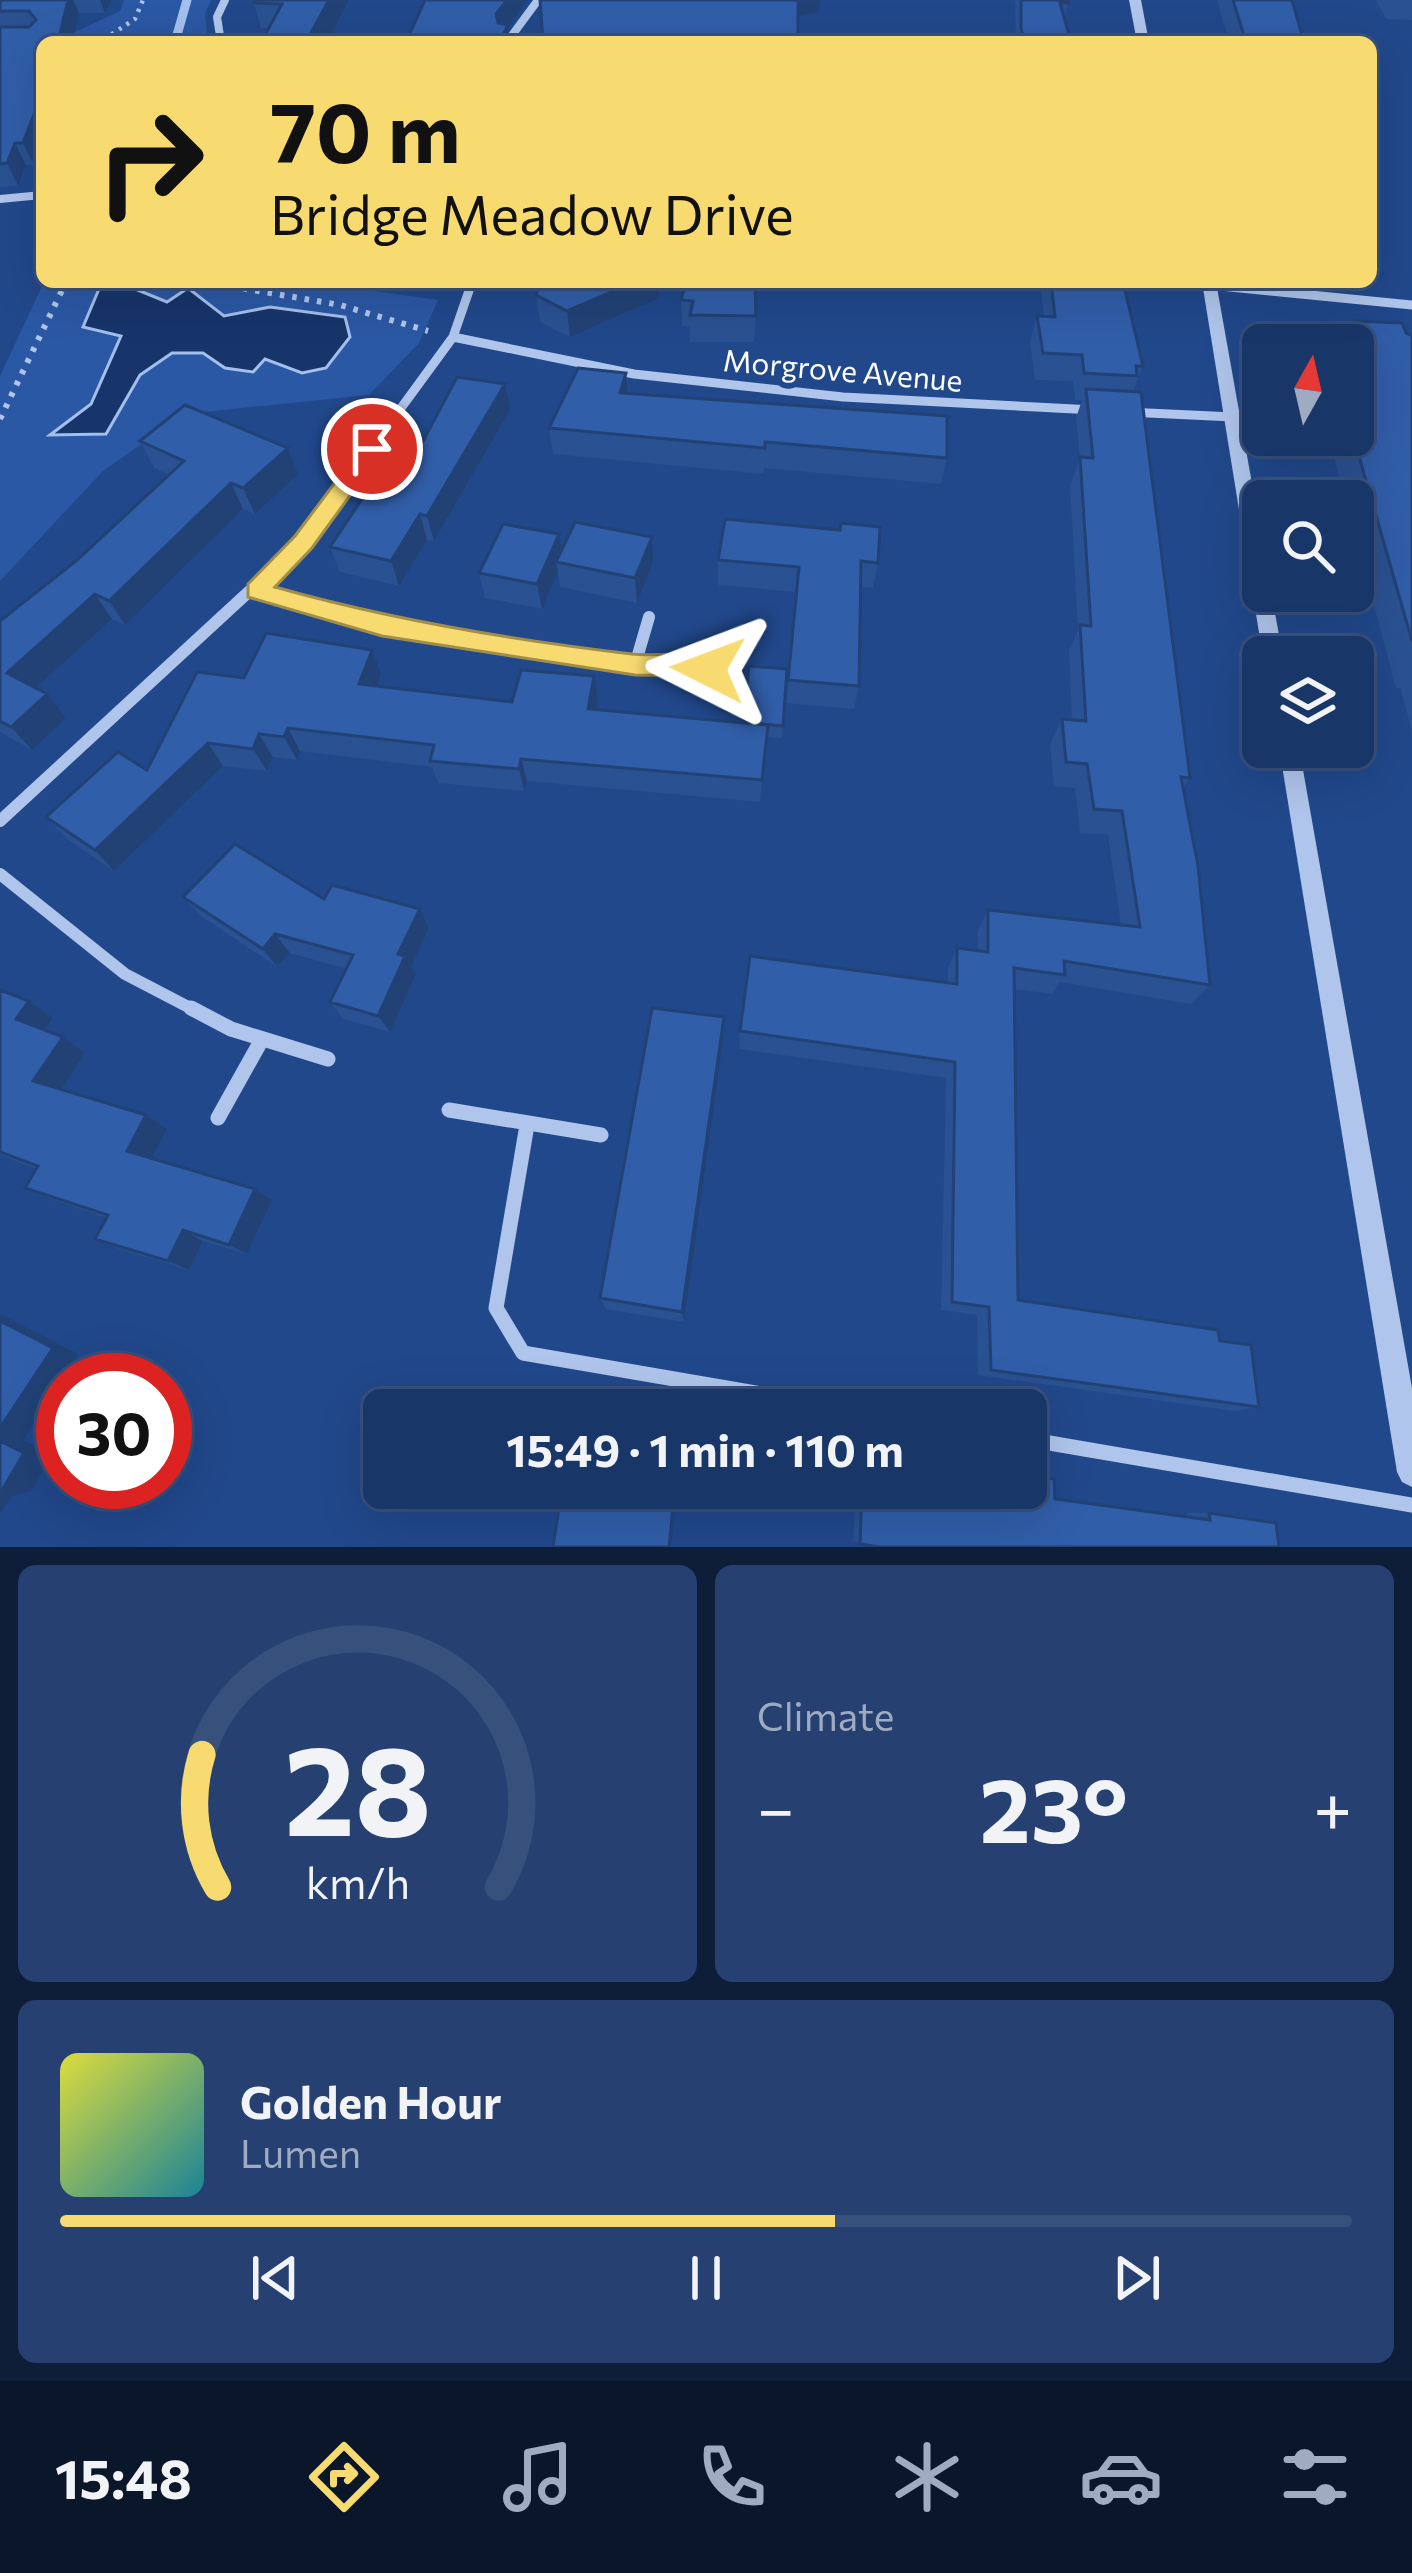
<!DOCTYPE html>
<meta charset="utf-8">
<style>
body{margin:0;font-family:Commissioner,sans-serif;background:#264171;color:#f1f3f6;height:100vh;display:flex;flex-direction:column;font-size:45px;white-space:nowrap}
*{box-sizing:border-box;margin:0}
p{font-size:39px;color:#9fabc0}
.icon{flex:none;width:66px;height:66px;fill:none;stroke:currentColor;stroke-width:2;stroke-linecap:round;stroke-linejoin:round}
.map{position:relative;height:1547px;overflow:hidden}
.panel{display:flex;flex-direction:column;gap:18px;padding:18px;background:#0e1e39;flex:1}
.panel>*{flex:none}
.top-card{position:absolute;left:36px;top:36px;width:1341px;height:252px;border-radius:18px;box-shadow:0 12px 48px #0002,0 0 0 3px #37507c;background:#f7da70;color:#111;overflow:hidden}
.needle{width:78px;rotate:8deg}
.fabs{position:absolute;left:1242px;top:324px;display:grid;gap:24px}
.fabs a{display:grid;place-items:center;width:132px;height:132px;border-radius:18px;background:#193668;box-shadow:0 12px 48px #0002,0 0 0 3px #37507c;font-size:60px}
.speed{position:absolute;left:36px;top:1353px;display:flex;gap:24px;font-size:60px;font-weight:700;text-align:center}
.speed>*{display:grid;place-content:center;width:156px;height:156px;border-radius:50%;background:#193668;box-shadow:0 12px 48px #0002,0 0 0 3px #37507c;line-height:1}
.speed .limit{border:18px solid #d22;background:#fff;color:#111}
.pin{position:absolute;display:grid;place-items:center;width:102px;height:102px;color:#fff;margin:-51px;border:6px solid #fff;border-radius:50%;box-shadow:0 3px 12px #0007}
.me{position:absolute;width:132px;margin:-66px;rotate:273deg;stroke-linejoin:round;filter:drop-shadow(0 0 9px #0008)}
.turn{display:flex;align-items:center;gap:42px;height:252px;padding:0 36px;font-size:54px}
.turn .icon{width:156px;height:156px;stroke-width:2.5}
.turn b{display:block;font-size:84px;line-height:102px}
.big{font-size:90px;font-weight:700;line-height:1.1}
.panel .tile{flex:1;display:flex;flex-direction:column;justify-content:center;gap:18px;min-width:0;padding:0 42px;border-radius:18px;background:#264171}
.panel .dial{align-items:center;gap:0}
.dial svg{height:312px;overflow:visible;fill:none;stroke:#37507c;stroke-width:7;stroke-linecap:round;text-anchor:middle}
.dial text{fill:#f1f3f6;stroke:none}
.song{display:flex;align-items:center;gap:36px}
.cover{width:144px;height:144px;border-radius:18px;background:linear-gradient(135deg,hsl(60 70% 55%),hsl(190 70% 35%))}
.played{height:12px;border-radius:6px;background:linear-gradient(90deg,#f7da70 60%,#37507c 60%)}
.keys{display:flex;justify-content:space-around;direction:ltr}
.heat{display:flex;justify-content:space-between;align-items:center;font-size:66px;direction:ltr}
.panel .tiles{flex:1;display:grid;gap:18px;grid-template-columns:1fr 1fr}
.tile:last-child{grid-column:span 2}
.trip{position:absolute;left:363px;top:1389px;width:684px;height:120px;border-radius:18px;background:#193668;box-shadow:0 12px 48px #0002,0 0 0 3px #37507c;font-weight:700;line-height:120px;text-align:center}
.menu{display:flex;height:192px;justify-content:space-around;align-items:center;background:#0a162a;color:#9fabc0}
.menu .icon{width:84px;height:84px}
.menu .on{color:#f7da70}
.menu b{font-size:54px;color:#f1f3f6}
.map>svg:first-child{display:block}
.green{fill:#2b58a4}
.water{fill:#17356b;stroke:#a3bfec;stroke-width:3}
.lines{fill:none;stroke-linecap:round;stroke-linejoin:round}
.stream{stroke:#a3bfec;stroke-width:9}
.path-far1{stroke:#afc5eb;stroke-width:4.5;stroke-dasharray:3 6;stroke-linecap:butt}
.path{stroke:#afc5eb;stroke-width:6;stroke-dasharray:4.5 8;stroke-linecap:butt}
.minor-far3{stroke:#afc5eb;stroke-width:8}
.minor-far2{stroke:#afc5eb;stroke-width:9}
.minor-far1{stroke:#afc5eb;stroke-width:12}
.minor{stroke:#afc5eb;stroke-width:15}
.tertiary{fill:#afc5eb;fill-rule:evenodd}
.wall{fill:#2a5191}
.shaded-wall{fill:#224276}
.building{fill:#315ea9;stroke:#224276;stroke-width:3}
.route{fill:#f7da70;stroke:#a18e49;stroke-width:3}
.labels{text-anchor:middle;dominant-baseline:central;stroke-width:12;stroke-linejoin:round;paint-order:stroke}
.far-street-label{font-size:30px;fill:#fff;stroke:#21488b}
</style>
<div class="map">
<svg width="1412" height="1547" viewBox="0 0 1412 1547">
<rect width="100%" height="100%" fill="#21488b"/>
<path class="green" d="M 124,0 L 211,0 L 205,14 L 208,42 L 84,42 L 73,33 L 120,11 Z
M 44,282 L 312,282 L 438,300 L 419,343 L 369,395 L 184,414 L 103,471 L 0,581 L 0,376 Z"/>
<path class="water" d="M 123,284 L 167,302 L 188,288 L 224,316 L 270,307 L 345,317 L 350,337 L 326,368 L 302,373 L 265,359 L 253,372 L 225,368 L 203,353 L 172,353 L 140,375 L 106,434 L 50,435 L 91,404 L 121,336 L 83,327 L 99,289 Z"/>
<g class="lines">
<path class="stream" d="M 175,42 L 187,0"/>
<path class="path-far1" d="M 63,39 L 109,36
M 110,42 L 109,36 L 135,19 L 143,0"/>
<path class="path" d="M 206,282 L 340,305 L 428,331
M 0,419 L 66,282"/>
<path class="minor-far3" d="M 221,42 L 217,17 L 225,0
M 507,42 L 538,0
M 0,199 L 42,195"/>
<path class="minor-far2" d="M 1210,285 L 1412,305
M 453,337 L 634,374 L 843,397 L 1094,410
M 1127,412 L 1233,417
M 251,590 L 303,542 L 453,337 L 472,282"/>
<path class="minor-far1" d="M 257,591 L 480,642 L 708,669
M 635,665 L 649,617
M 0,821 L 254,587
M 0,874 L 125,974 L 196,1011"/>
<path class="minor" d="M 191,1008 L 231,1029 L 328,1059
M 449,1110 L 601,1135
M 218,1118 L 261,1041
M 527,1125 L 496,1308 L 523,1353 L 855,1410
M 1026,1439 L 1412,1505"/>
<path class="tertiary" d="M 1129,0 L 1141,0 L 1149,42 L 1137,42 Z
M 1202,282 L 1216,282 L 1263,545 L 1263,591 L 1271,591 L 1283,657 L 1263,657 Z
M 1279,747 L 1299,747 L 1412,1388 L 1412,1487 L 1402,1482 L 1397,1472 Z"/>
</g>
<path class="wall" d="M 0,0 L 112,0 L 105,13 L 79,13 L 42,42 L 42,143 L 34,165 L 26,165 L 18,186 L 0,187 Z
M 349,0 L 327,42 L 261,42 L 269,28 L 261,28 L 254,3 Z
M 1015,0 L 1068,0 L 1065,19 L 1071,42 L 1016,42 Z
M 1217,0 L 1292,0 L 1304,42 L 1229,42 Z
M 1376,0 L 1412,0 L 1412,20 L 1386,19 Z
M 1371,209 L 1379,231 L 1371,247 Z
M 541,282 L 658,282 L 659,298 L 570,337 L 540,322 L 536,295 Z
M 686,282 L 756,316 L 754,342 L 690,342 L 690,327 L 682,326 L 681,300 Z
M 1040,282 L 1123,282 L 1143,366 L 1133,391 L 1190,778 L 1183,788 L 1210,985 L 1191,1004 L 1060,982 L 1052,994 L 1014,989 L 1018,1300 L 1220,1341 L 1259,1407 L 1234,1411 L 978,1375 L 977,1315 L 941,1310 L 946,1078 L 739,1049 L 740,1031 L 948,983 L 948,968 L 957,948 L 978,951 L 978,931 L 988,910 L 1121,925 L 1108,835 L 1080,833 L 1075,788 L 1054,786 L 1050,744 L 1062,719 L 1072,720 L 1069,651 L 1078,630 L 1070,485 L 1080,459 L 1076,418 L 1082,400 L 1075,400 L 1073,381 L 1035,380 L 1030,342 L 1037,316 L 1044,316 Z
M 1353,321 L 1412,336 L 1412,732 L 1401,689 L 1396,688 L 1353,528 L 1353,501 L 1346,501 L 1328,435 L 1353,435 L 1353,345 L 1340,345 Z
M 626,373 L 627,393 L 947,458 L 941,484 L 764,468 L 763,474 L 553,454 L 549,428 Z
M 510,410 L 434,541 L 427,540 L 399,586 L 340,572 L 330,547 L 414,458 Z
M 140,441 L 298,474 L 255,514 L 243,509 L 125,625 L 112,619 L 36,688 L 66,718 L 32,750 L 0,732 L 0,621 L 77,560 L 170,475 L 154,468 Z
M 725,519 L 878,563 L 873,588 L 860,587 L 859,686 L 854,709 L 786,703 L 797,592 L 718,585 L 718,560 Z
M 562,550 L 653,562 L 637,603 L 560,587 L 558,572 L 542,609 L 485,598 L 479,573 Z
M 787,669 L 782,738 L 767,737 L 760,802 L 527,781 L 524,791 L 438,783 L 432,767 L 300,751 L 297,760 L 273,757 L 267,771 L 223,766 L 114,871 L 66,838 L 46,817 L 147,770 L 244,678 L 381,674 L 376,687 L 512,702 L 594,676 L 598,700 L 596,709 L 743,722 Z
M 183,897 L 324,899 L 420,909 L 429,928 L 411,967 L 416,974 L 390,1032 L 343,1019 L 330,1002 L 347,969 L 290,953 L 277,967 L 201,916 Z
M 0,990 L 29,1001 L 53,1018 L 45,1030 L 85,1053 L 61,1090 L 167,1129 L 151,1158 L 272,1200 L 247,1254 L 203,1241 L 189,1270 L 119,1249 L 95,1239 L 107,1218 L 51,1199 L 25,1188 L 37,1169 L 0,1155 Z
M 724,1017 L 723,1041 L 684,1322 L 606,1309 L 600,1298 Z
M 856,1488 L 1026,1488 L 1055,1499 L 1188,1517 L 1187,1513 L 1209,1513 L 1279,1547 L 875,1547 L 853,1541 Z"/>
<path class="shaded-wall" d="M 68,0 L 73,0 L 79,13 L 72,42 L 58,42 Z
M 100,0 L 112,0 L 105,13 Z
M 329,0 L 349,0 L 327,42 L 306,42 Z
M 507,0 L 528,0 L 508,27 L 510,42 L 499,42 L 496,14 Z
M 798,0 L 820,0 L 819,12 L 797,16 Z
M 42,93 L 42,143 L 34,165 L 23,143 Z
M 15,143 L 26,165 L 18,186 L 7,163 Z
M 635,282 L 658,282 L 659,298 L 570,337 L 567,311 Z
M 626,373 L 628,399 L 620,393 Z
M 505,384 L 510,410 L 434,541 L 427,516 Z
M 288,448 L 298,474 L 255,514 L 243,488 Z
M 231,483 L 243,509 L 125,625 L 109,601 Z
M 420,514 L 427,540 L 399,586 L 391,561 Z
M 559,534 L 563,559 L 556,562 L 558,572 L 542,609 L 537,584 Z
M 652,537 L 653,562 L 637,603 L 635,578 Z
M 95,594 L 112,619 L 27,696 L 7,673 Z
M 372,650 L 381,674 L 369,708 L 359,684 Z
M 594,676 L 598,700 L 591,732 L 588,709 Z
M 47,694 L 66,718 L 32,750 L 11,727 Z
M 288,728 L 300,751 L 297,760 L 284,737 Z
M 259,734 L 273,757 L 267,771 L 253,749 Z
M 208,743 L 223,766 L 114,871 L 95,850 Z
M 521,759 L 527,781 L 524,791 L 519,769 Z
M 420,909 L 429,928 L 411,967 L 416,974 L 390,1032 L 378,1016 L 398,954 Z
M 275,934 L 290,953 L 277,967 L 263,949 Z
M 29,1001 L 53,1018 L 40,1036 L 16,1019 Z
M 724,1017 L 723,1041 L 684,1322 L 682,1312 Z
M 63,1037 L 85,1053 L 57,1096 L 33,1081 Z
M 146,1115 L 167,1129 L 148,1164 L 127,1151 Z
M 255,1189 L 272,1200 L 247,1254 L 229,1245 Z
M 183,1230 L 203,1241 L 189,1270 L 168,1261 Z
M 0,1314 L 78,1354 L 23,1440 L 52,1455 L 32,1490 L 11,1497 L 0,1514 Z
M 675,1488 L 677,1488 L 671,1547 L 669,1547 Z"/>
<path class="building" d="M 0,0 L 68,0 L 58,42 L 42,42 L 42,93 L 23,143 L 15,143 L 7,163 L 0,164 L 0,27 L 29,27 L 36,20 L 29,11 L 0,11 Z
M 255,0 L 329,0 L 306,42 L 261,42 L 282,4 L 254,3 Z
M 425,0 L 507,0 L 496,14 L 498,23 L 508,25 L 499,42 L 406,42 Z
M 540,0 L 798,0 L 798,42 L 543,42 Z
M 1021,0 L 1068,0 L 1069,3 L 1060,3 L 1071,42 L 1025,42 L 1021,29 Z
M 1233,0 L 1292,0 L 1304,42 L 1246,42 Z
M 1371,209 L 1379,231 L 1371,231 Z
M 541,282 L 635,282 L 567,311 L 536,295 Z
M 686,282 L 755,282 L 756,316 L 690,315 L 693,301 L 681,300 Z
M 1051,282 L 1123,282 L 1143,366 L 1136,366 L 1137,376 L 1084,373 L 1082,355 L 1043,353 L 1037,316 L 1055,317 Z
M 1353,321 L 1402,323 L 1406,333 L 1412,336 L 1412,641 L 1353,435 L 1353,345 L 1363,346 Z
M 578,368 L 626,373 L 620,393 L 947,416 L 947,458 L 765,442 L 765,448 L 549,428 Z
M 457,377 L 505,384 L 427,516 L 420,514 L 391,561 L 330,547 L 392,454 L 414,458 Z
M 1086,389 L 1141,392 L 1190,778 L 1181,777 L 1198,866 L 1210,985 L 1064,961 L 1065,975 L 1014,968 L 1018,1300 L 1218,1330 L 1220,1341 L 1251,1345 L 1259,1407 L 991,1370 L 989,1307 L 952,1302 L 955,1062 L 740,1031 L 750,956 L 957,984 L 957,948 L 988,952 L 988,910 L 1140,927 L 1122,811 L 1094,809 L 1087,764 L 1066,762 L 1062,719 L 1086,721 L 1080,625 L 1091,626 L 1080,457 L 1093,458 Z
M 185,405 L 288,448 L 243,488 L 231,483 L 109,601 L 95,594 L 7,673 L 47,694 L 11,727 L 0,721 L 0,621 L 77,560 L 184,461 L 140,441 Z
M 725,519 L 840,530 L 841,523 L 880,527 L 878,563 L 861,561 L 859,686 L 788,680 L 799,567 L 718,560 Z
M 575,522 L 652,537 L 635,578 L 556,562 Z
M 503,524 L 559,534 L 537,584 L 479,573 Z
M 266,633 L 372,650 L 359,684 L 512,702 L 521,670 L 594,676 L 588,709 L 768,725 L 762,780 L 521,759 L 519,769 L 430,761 L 434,745 L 288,728 L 284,737 L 259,734 L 253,749 L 208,743 L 95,850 L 46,817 L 118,752 L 147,770 L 197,672 L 244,678 Z
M 749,666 L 787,669 L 783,726 L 743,722 Z
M 235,844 L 324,899 L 332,885 L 420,909 L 398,954 L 405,956 L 378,1016 L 330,1002 L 353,955 L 275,934 L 263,949 L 183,897 Z
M 0,990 L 29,1001 L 16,1019 L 63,1037 L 33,1081 L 146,1115 L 127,1151 L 255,1189 L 229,1245 L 183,1230 L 168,1261 L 95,1239 L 108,1215 L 25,1188 L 38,1166 L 0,1152 Z
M 652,1008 L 724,1017 L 682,1312 L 600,1298 Z
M 0,1321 L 53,1348 L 0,1428 Z
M 575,1403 L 624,1410 L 574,1410 Z
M 0,1441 L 24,1453 L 2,1490 L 0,1490 Z
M 1026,1475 L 1054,1479 L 1055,1499 L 1210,1520 L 1209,1513 L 1276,1523 L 1279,1547 L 880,1547 L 860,1544 L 862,1488 L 1026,1488 Z
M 562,1488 L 675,1488 L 669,1547 L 553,1547 Z"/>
<path class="route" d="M 372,442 L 380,444 L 380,454 L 312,548 L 275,587 C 392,620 512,640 632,654 C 656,657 707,648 721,669 L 717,676 L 635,675 L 382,636 L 248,597 L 248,584 L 295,536 L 364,444 Z"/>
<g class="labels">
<g class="far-street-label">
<text transform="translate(843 369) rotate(5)">Morgrove Avenue</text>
</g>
</g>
</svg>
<div class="fabs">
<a><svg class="needle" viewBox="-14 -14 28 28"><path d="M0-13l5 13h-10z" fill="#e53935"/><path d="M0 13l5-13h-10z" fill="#9fabc0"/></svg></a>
<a><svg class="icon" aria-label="search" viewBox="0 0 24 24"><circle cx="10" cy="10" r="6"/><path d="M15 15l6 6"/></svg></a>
<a><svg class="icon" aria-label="layers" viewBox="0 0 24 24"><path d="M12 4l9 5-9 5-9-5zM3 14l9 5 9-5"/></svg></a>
</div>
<div class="speed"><div class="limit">30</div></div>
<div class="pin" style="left:372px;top:449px;background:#d93025"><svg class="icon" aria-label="arrive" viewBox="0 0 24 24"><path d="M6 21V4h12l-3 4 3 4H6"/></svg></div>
<svg class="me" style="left:708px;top:669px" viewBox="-20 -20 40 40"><path d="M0-17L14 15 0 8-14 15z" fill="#f7da70" stroke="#fff" stroke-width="4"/></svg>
<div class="trip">15:49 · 1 min · 110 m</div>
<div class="top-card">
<div class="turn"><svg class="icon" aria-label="right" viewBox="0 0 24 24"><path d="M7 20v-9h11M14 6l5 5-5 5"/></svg><div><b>70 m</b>Bridge Meadow Drive</div></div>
</div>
</div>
<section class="panel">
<div class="tiles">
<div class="tile dial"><svg viewBox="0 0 100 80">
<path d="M14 69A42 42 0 1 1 86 69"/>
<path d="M14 69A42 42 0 0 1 10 35" stroke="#f7da70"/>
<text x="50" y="56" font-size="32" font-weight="700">28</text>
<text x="50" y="72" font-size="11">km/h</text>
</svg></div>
<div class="tile"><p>Climate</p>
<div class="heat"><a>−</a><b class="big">23°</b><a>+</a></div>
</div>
<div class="tile">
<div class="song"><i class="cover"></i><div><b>Golden Hour</b><p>Lumen</p></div></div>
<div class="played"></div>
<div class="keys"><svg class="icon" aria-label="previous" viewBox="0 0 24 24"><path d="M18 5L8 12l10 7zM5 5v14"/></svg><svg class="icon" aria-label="pause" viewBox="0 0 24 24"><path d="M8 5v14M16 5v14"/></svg><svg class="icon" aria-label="next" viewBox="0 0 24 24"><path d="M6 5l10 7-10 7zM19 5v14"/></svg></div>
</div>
</div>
</section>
<nav class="menu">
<b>15:48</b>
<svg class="icon on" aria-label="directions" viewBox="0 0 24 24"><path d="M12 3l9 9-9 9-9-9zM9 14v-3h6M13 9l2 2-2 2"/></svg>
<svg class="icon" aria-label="music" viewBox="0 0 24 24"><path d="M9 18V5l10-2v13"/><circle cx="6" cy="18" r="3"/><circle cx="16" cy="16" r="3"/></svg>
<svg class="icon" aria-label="phone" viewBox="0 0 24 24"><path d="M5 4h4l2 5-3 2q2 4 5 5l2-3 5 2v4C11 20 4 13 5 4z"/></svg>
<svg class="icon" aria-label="climate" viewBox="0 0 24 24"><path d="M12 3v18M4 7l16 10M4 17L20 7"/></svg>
<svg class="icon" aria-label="car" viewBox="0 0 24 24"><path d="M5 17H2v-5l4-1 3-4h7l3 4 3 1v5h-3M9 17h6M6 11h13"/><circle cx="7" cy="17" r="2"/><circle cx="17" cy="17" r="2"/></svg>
<svg class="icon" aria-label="filters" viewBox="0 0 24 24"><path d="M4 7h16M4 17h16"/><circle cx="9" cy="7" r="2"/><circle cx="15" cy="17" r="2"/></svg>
</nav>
